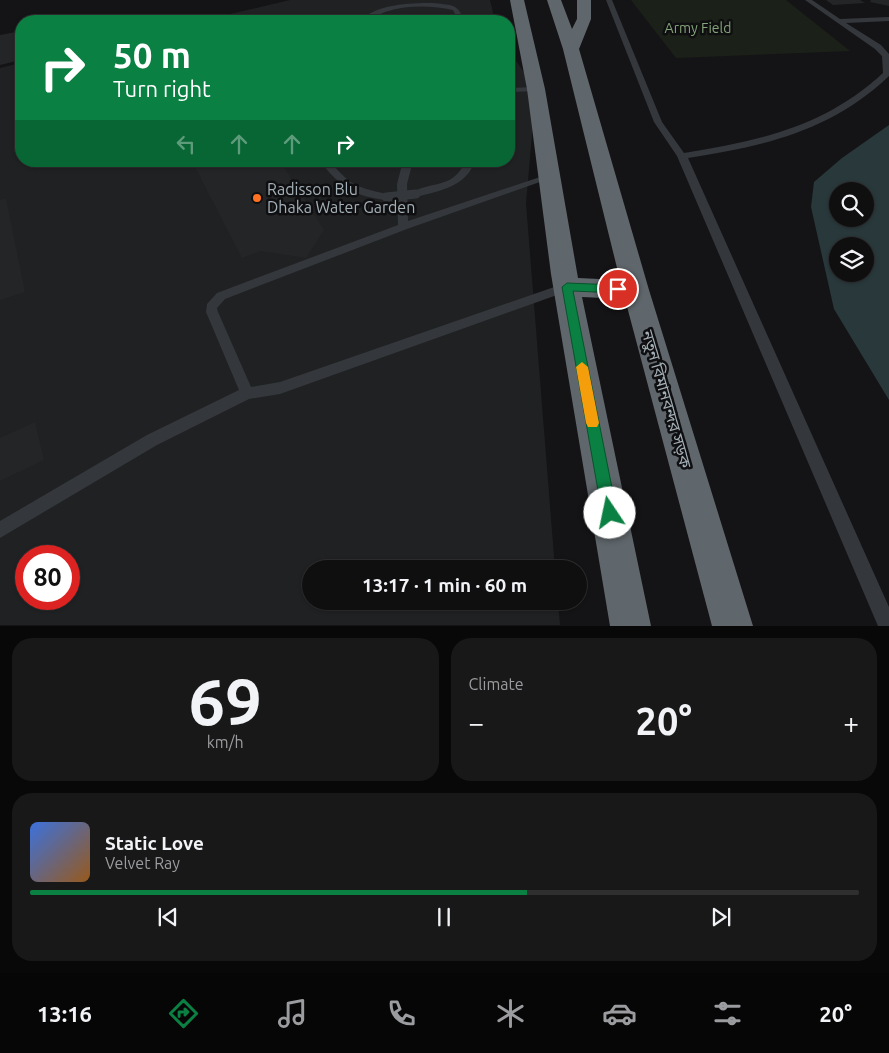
<!DOCTYPE html>
<meta charset="utf-8">
<style>
body{margin:0;font-family:Ubuntu,"Noto Sans Bengali",sans-serif;background:#181819;color:#f1f3f6;height:100vh;display:flex;flex-direction:column;font-size:19px;white-space:nowrap}
*{box-sizing:border-box;margin:0}
p{font-size:16px;color:#9b9c9f}
.icon{flex:none;width:28px;height:28px;fill:none;stroke:currentColor;stroke-width:2;stroke-linecap:round;stroke-linejoin:round}
.map{position:relative;height:626px;overflow:hidden}
.side{display:flex;flex-direction:column;gap:12px;padding:12px;background:#080809;flex:1}
.side>*{flex:none}
.guide{position:absolute;left:15px;top:15px;width:500px;height:152px;border-radius:20px;box-shadow:0 1px 4px #0004,0 0 0 1px #2f2f30;background:#0b8043;color:#fff;overflow:hidden}
.buttons{position:absolute;left:829px;top:182px;display:grid;gap:10px}
.buttons a{display:grid;place-items:center;width:45px;height:45px;border-radius:50%;background:#0f0f10;box-shadow:0 1px 4px #0004,0 0 0 1px #2f2f30;font-size:25px}
.speed{position:absolute;left:15px;top:545px;display:flex;gap:10px;font-size:25px;font-weight:700;text-align:center}
.speed>*{display:grid;place-content:center;width:65px;height:65px;border-radius:50%;background:#0f0f10;box-shadow:0 1px 4px #0004,0 0 0 1px #2f2f30;line-height:1}
.speed .limit{border:8px solid #d22;background:#fff;color:#111}
.pin{position:absolute;display:grid;place-items:center;width:42px;height:42px;color:#fff;margin:-21px;border:2px solid #fff;border-radius:50%;box-shadow:0 1px 5px #0007}
.me{position:absolute;width:55px;margin:-28px;rotate:349deg;stroke-linejoin:round;filter:drop-shadow(0 0 4px #0008)}
.turn{display:flex;align-items:center;gap:18px;height:105px;padding:0 15px;font-size:22px}
.turn .icon{width:65px;height:65px;stroke-width:2.5}
.turn b{display:block;font-size:35px;line-height:42px}
.lanes{display:flex;align-items:center;height:48px;padding:0 15px;background:#0003;justify-content:center;gap:25px;direction:ltr}
.lanes .off{opacity:.35}
.big{font-size:38px;font-weight:700;line-height:1.1}
.side .card{flex:1;display:flex;flex-direction:column;justify-content:center;gap:8px;min-width:0;padding:0 18px;border-radius:20px;background:#181819}
.side .dial{align-items:center;gap:0}
.dial b{font-size:65px;line-height:1}
.song{display:flex;align-items:center;gap:15px}
.cover{width:60px;height:60px;border-radius:8px;background:linear-gradient(135deg,hsl(220 70% 55%),hsl(30 70% 35%))}
.played{height:5px;border-radius:2px;background:linear-gradient(90deg,#0b8043 60%,#2f2f30 60%)}
.keys{display:flex;justify-content:space-around;direction:ltr}
.heat{display:flex;justify-content:space-between;align-items:center;font-size:28px;direction:ltr}
.side .tiles{flex:1;display:grid;gap:12px;grid-template-columns:1fr 1fr}
.card:last-child{grid-column:span 2}
.trip{position:absolute;left:302px;top:560px;width:285px;height:50px;border-radius:25px;background:#0f0f10;box-shadow:0 1px 4px #0004,0 0 0 1px #2f2f30;font-weight:700;line-height:50px;text-align:center}
.menu{display:flex;height:80px;justify-content:space-around;align-items:center;background:#060606;color:#9b9c9f}
.menu .icon{width:35px;height:35px}
.menu .on{color:#0b8043}
.menu b{font-size:22px;color:#f1f3f6}
.map>svg:first-child{display:block}
.built{fill:#202123;fill-rule:evenodd}
.green{fill:#1b2119}
.water{fill:#29383b;fill-rule:evenodd}
.building{fill:#242527}
.lines{fill:none;stroke-linecap:round;stroke-linejoin:round}
.lane{fill:#34373b;fill-rule:evenodd}
.highway{fill:#60676c;fill-rule:evenodd}
.lane-bridge{stroke:#34373b;stroke-width:9}
.route{fill:#0b8043;stroke:#07532c}
.slow{fill:#f59e0b}
.poi-dot{fill:#ff7222;stroke:#0f0f11;stroke-width:2}
.labels{text-anchor:middle;dominant-baseline:central;stroke-width:5;stroke-linejoin:round;paint-order:stroke}
.far-park-label{font-size:14px;fill:#84a479;stroke:#0f0f11}
.poi-label{font-size:16px;fill:#a4b0b7;stroke:#0f0f11;text-anchor:start}
.street-label{font-size:16px;fill:#a4b0b7;stroke:#0f0f11}
</style>
<div class="map">
<svg width="889" height="626" viewBox="0 0 889 626">
<rect width="100%" height="100%" fill="#141416"/>
<path class="built" d="M 290,0 L 490,0 L 495,21 L 200,21 Z
M 509,51 L 536,89 L 526,203 L 555,569 L 311,569 L 311,601 L 558,601 L 560,625 L 0,625 L 0,68 L 21,63 L 21,161 L 509,161 ZM 26,556 L 69,556 L 69,599 L 26,599 Z"/>
<path class="green" d="M 631,0 L 786,0 L 850,51 L 676,58 Z"/>
<path class="water" d="M 889,125 L 889,400 L 834,309 L 811,207 L 814,182 L 842,158 ZM 838,191 L 865,191 L 865,219 L 838,219 ZM 838,246 L 865,246 L 865,274 L 838,274 Z"/>
<path class="building" d="M 826,0 L 860,0 L 865,3 L 833,5 Z
M 871,0 L 889,0 L 889,6 L 870,2 Z
M 99,16 L 101,21 L 78,21 L 78,20 Z
M 21,31 L 21,60 L 0,65 L 0,35 Z
M 180,161 L 280,161 L 324,230 L 306,258 L 261,251 L 242,258 L 194,165 Z
M 6,198 L 25,292 L 0,300 L 0,200 Z
M 35,422 L 44,460 L 0,481 L 0,438 Z"/>
<g class="lines">
<path class="lane" d="M 606,0 L 612,0 L 662,122 L 684,153 C 760,141 826,126 883,73 L 882,56 L 875,49 L 805,0 L 812,0 L 840,19 L 889,17 L 889,21 L 846,23 L 881,45 L 889,54 L 889,76 C 831,131 765,146 688,158 L 889,607 L 889,626 L 878,626 L 677,156 L 654,122 Z
M 432,3 C 449,5 460,3 463,21 L 440,18 L 408,21 L 440,14 L 456,16 L 453,10 C 431,5 406,5 385,12 C 375,16 368,22 359,21 C 378,4 408,3 432,3 Z
M 536,87 L 540,89 L 539,91 L 509,92 L 509,88 Z
M 320,161 L 330,161 C 352,188 358,187 390,195 L 391,197 L 386,200 C 354,196 340,187 320,161 Z
M 403,161 L 413,161 L 407,184 L 408,221 L 549,174 L 554,177 L 407,229 L 225,299 L 217,308 L 218,312 L 251,387 L 280,382 L 563,284 L 571,284 L 573,287 L 571,290 L 280,394 L 249,399 L 157,445 L 0,538 L 0,521 L 147,435 L 239,390 L 206,312 L 207,304 L 217,293 L 398,225 L 397,184 Z
M 465,161 L 475,161 C 466,187 439,191 416,197 L 411,194 C 427,180 454,191 465,161 Z"/>
<path class="highway" d="M 510,0 L 524,0 L 545,89 L 578,278 L 620,280 L 563,49 L 547,0 L 561,0 L 572,29 L 577,19 L 577,0 L 591,0 L 591,19 L 579,49 L 649,290 L 753,626 L 712,626 L 625,299 L 582,297 L 651,626 L 610,626 L 551,274 L 527,89 Z"/>
<path class="lane-bridge" d="M 386,197 L 416,194"/>
</g>
<path class="route" d="M 567,283 L 618,285 L 624,289 L 618,293 L 573,291 L 617,513 L 615,518 L 610,520 L 604,518 L 602,513 L 562,287 Z"/>
<path class="slow" d="M 582,362 L 588,367 L 599,423 L 597,427 L 588,427 L 586,423 L 576,367 Z"/>
<circle class="poi-dot" cx="257" cy="198" r="5"/>
<g class="labels">
<g class="far-park-label">
<text x="698" y="28">Army Field</text>
</g>
<g class="poi-label">
<text x="267" y="189">Radisson Blu<tspan x="267" dy="18">Dhaka Water Garden</tspan></text>
</g>
<g class="street-label">
<text transform="translate(667 399) rotate(74)">নতুন বিমানবন্দর সড়ক</text>
</g>
</g>
</svg>
<div class="buttons">
<a><svg class="icon" aria-label="search" viewBox="0 0 24 24"><circle cx="10" cy="10" r="6"/><path d="M15 15l6 6"/></svg></a>
<a><svg class="icon" aria-label="layers" viewBox="0 0 24 24"><path d="M12 4l9 5-9 5-9-5zM3 14l9 5 9-5"/></svg></a>
</div>
<div class="speed"><div class="limit">80</div></div>
<div class="pin" style="left:618px;top:289px;background:#d93025"><svg class="icon" aria-label="arrive" viewBox="0 0 24 24"><path d="M6 21V4h12l-3 4 3 4H6"/></svg></div>
<svg class="me" style="left:610px;top:513px" viewBox="-20 -20 40 40"><circle r="19" fill="#fff"/><path d="M0-13L10 11 0 6-10 11z" fill="#0b8043"/></svg>
<div class="trip">13:17 · 1 min · 60 m</div>
<div class="guide">
<div class="turn"><svg class="icon" aria-label="right" viewBox="0 0 24 24"><path d="M7 20v-9h11M14 6l5 5-5 5"/></svg><div><b>50 m</b>Turn right</div></div>
<div class="lanes"><svg class="icon off" aria-label="left" viewBox="0 0 24 24"><path d="M17 20v-9H6M10 6l-5 5 5 5"/></svg><svg class="icon off" aria-label="ahead" viewBox="0 0 24 24"><path d="M12 20V5M6 11l6-6 6 6"/></svg><svg class="icon off" aria-label="ahead" viewBox="0 0 24 24"><path d="M12 20V5M6 11l6-6 6 6"/></svg><svg class="icon" aria-label="right" viewBox="0 0 24 24"><path d="M7 20v-9h11M14 6l5 5-5 5"/></svg></div>
</div>
</div>
<section class="side">
<div class="tiles">
<div class="card dial"><b>69</b><p>km/h</p></div>
<div class="card"><p>Climate</p>
<div class="heat"><a>−</a><b class="big">20°</b><a>+</a></div>
</div>
<div class="card">
<div class="song"><i class="cover"></i><div><b>Static Love</b><p>Velvet Ray</p></div></div>
<div class="played"></div>
<div class="keys"><svg class="icon" aria-label="previous" viewBox="0 0 24 24"><path d="M18 5L8 12l10 7zM5 5v14"/></svg><svg class="icon" aria-label="pause" viewBox="0 0 24 24"><path d="M8 5v14M16 5v14"/></svg><svg class="icon" aria-label="next" viewBox="0 0 24 24"><path d="M6 5l10 7-10 7zM19 5v14"/></svg></div>
</div>
</div>
</section>
<nav class="menu">
<b>13:16</b>
<svg class="icon on" aria-label="directions" viewBox="0 0 24 24"><path d="M12 3l9 9-9 9-9-9zM9 14v-3h6M13 9l2 2-2 2"/></svg>
<svg class="icon" aria-label="music" viewBox="0 0 24 24"><path d="M9 18V5l10-2v13"/><circle cx="6" cy="18" r="3"/><circle cx="16" cy="16" r="3"/></svg>
<svg class="icon" aria-label="phone" viewBox="0 0 24 24"><path d="M5 4h4l2 5-3 2q2 4 5 5l2-3 5 2v4C11 20 4 13 5 4z"/></svg>
<svg class="icon" aria-label="climate" viewBox="0 0 24 24"><path d="M12 3v18M4 7l16 10M4 17L20 7"/></svg>
<svg class="icon" aria-label="car" viewBox="0 0 24 24"><path d="M5 17H2v-5l4-1 3-4h7l3 4 3 1v5h-3M9 17h6M6 11h13"/><circle cx="7" cy="17" r="2"/><circle cx="17" cy="17" r="2"/></svg>
<svg class="icon" aria-label="filters" viewBox="0 0 24 24"><path d="M4 7h16M4 17h16"/><circle cx="9" cy="7" r="2"/><circle cx="15" cy="17" r="2"/></svg>
<b>20°</b>
</nav>
